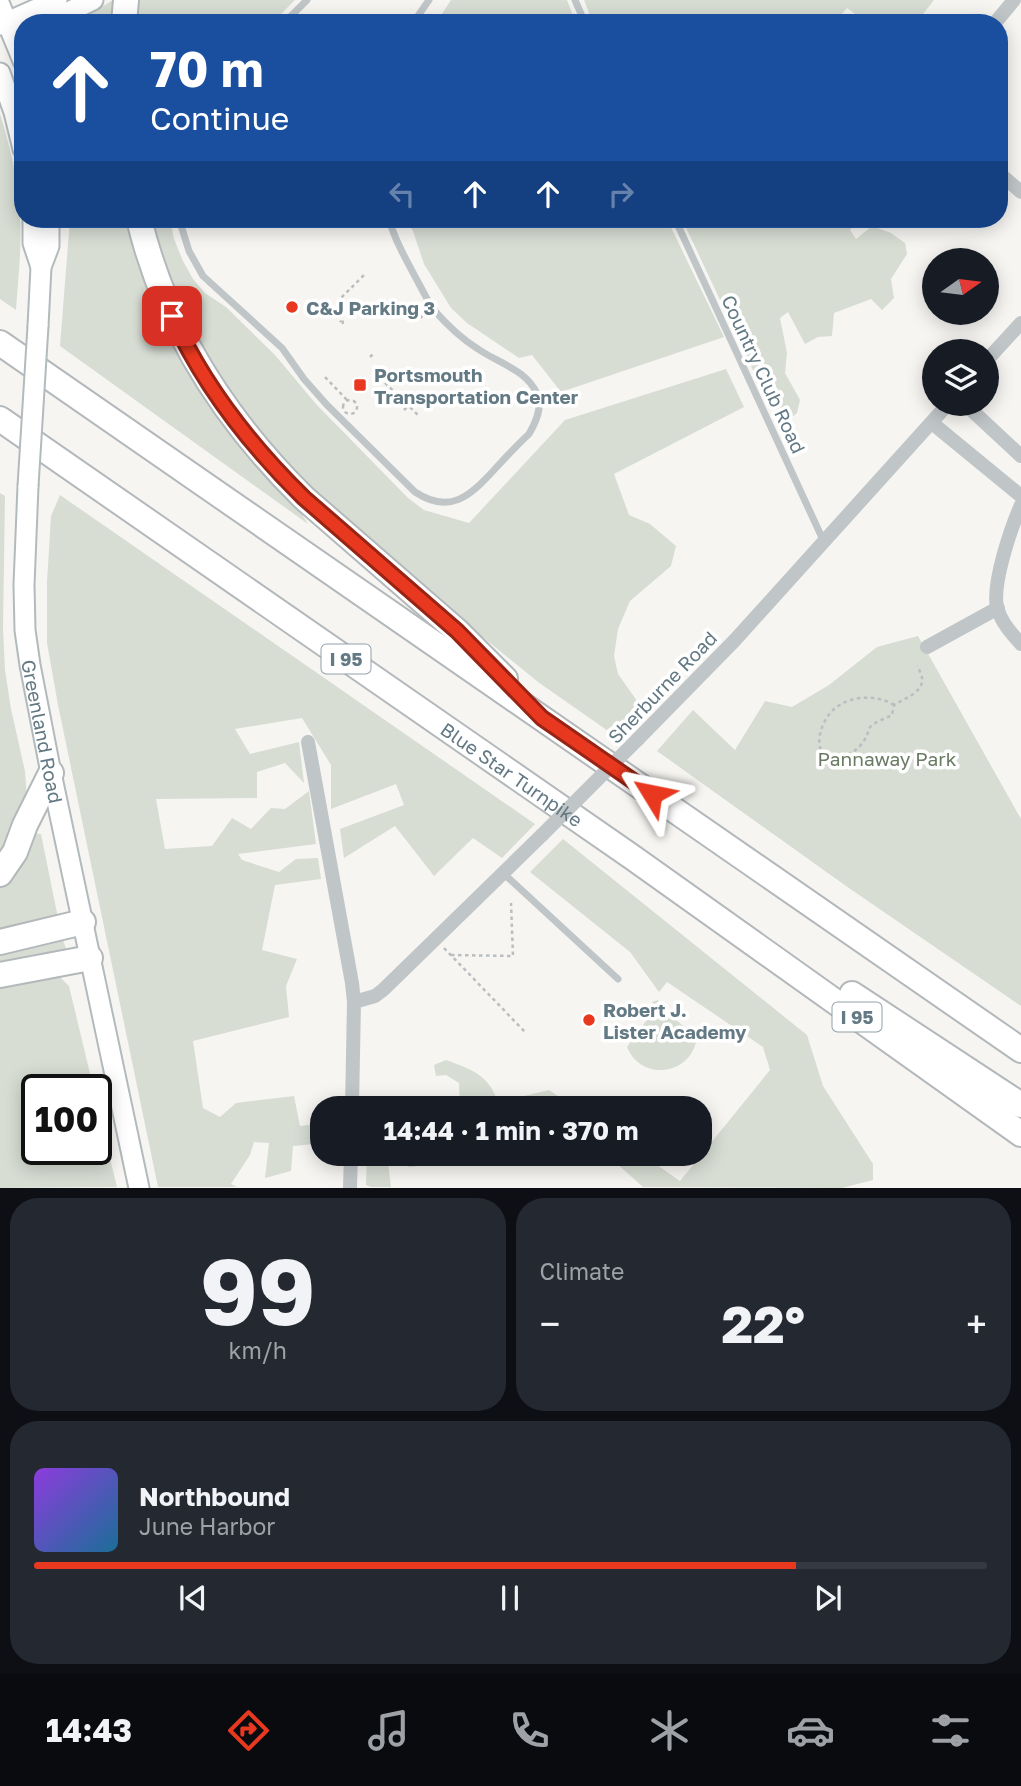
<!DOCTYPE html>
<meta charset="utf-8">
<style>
body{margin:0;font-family:"Golos Text",sans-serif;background:#242831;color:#f1f3f6;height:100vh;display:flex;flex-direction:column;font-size:26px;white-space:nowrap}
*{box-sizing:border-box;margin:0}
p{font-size:23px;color:#9ea1a6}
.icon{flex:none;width:38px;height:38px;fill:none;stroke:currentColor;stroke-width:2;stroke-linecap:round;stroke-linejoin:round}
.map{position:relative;height:1188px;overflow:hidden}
.side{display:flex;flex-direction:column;gap:10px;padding:10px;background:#0d0f14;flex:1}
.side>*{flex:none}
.banner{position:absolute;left:14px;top:14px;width:994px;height:214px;border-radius:28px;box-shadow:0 4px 18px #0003;background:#1a4fa0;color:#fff;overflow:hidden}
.needle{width:46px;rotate:76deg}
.tools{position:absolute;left:922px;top:248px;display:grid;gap:14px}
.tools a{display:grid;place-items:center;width:77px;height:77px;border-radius:50%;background:#171b24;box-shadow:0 4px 18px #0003;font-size:35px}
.speed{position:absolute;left:21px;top:1074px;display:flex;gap:14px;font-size:35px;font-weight:700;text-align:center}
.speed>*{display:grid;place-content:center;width:91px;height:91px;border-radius:50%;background:#171b24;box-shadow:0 4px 18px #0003;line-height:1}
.speed .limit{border:4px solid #111;border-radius:10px;background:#fff;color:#111}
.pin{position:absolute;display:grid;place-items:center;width:60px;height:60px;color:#fff;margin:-30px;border-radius:14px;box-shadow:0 4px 10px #0006}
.me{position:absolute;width:77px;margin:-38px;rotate:305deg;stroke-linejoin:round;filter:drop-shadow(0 0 5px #0008)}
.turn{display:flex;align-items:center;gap:24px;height:147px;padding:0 21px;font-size:32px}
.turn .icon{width:91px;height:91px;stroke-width:2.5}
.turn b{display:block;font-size:49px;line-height:60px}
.lanes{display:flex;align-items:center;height:66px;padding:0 21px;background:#0003;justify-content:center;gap:35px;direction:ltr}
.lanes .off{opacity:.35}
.big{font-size:52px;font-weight:700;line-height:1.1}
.side .tile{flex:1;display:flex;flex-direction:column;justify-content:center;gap:10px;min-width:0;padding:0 24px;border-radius:28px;background:#242831}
.side .dial{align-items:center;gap:0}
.dial b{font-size:91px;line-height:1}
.song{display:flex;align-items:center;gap:21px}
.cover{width:84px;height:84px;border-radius:10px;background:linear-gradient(135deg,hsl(270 70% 55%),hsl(200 70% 35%))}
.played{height:7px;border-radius:4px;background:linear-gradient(90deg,#e8381f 80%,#363941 80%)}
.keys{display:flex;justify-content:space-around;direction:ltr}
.heat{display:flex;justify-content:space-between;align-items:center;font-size:38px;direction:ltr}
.side .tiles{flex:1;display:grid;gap:10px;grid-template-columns:1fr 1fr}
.tile:last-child{grid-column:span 2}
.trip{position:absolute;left:310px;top:1096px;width:402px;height:70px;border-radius:28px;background:#171b24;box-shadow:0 4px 18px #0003;font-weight:700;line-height:70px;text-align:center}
.tab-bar{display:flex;height:112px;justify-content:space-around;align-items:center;background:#090b0e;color:#9ea1a6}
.tab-bar .icon{width:49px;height:49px}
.tab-bar .active{color:#e8381f}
.tab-bar b{font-size:32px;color:#f1f3f6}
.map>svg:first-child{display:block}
.green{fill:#d7ddd3}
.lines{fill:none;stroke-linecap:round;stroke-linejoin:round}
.secondary-casing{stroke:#b3babd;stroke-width:23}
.highway-casing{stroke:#b3b8bb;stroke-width:28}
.path{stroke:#babec0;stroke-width:2.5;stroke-dasharray:3.5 3.5;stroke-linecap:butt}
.lane{stroke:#c0c6c8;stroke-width:7}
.street{stroke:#c0c6c8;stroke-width:14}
.secondary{stroke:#fff;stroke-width:19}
.highway{stroke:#fff;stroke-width:24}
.secondary-bridge-casing{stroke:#b3babd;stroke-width:23;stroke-linecap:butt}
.street-bridge{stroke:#c0c6c8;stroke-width:14}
.secondary-bridge{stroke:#fff;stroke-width:19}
.route-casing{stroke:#972414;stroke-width:18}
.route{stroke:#e8381f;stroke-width:12}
.poi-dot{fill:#e8381f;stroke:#fff;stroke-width:2.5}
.labels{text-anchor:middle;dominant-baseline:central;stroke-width:7;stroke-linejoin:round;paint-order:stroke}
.shield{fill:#fff;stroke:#92a1a9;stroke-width:2}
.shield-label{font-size:18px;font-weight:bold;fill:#637984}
.poi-label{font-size:19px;font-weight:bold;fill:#637984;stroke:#fff;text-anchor:start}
.street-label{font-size:19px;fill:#637984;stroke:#fff}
.park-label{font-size:19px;fill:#6a7b63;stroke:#fff}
</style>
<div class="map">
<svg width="1021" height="1188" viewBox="0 0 1021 1188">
<rect width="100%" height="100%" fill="#f6f5f2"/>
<path class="green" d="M 113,0 L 119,0 L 119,23 L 70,23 L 88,15 Z
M 136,0 L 295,0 L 272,23 L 132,23 Z
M 451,0 L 567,0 L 576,23 L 436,23 Z
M 584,0 L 934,0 L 916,23 L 867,23 L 847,8 L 834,23 L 593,23 Z
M 0,114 C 10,147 19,182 20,217 C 22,248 18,279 16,310 L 0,299 Z
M 70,219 L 134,219 L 149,271 L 308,524 L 60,346 Z
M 146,219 L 170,219 L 174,239 L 183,261 L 193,279 L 205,293 L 226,307 L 275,355 L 316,404 L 408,498 L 424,510 L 469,523 L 565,420 L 726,369 L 744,407 L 614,474 L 629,515 L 650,524 L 676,546 L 671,566 L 630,601 L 618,629 L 614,656 L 618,674 L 647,715 L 621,740 L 538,682 L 321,505 L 208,372 Z
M 406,219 L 667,219 L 724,337 L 561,392 L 532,355 L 519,358 L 467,323 L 451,308 L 424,264 L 413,231 Z
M 682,219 L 859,219 L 850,230 L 856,239 L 872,226 L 891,233 L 905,243 L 907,254 L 891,279 L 894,298 L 882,310 L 871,299 L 834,313 L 832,336 L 818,337 L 805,344 L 788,312 L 780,318 L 787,353 L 785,373 L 800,400 L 797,413 L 791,418 L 780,413 L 767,400 Z
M 0,493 L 5,496 L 3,627 L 5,670 L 11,709 L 25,771 L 27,798 L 0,864 Z
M 60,495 L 535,824 L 502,858 L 473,838 L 434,876 L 395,826 L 344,858 L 340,829 L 404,805 L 396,784 L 331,809 L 331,765 L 302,718 L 235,729 L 250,754 L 299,742 L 304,783 L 285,763 L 257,772 L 257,798 L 156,799 L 165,849 L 212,846 L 232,818 L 251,829 L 271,808 L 285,809 L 309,791 L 316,844 L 238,854 L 242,860 L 279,872 L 296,859 L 318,858 L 321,879 L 275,885 L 262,950 L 297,959 L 286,986 L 289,1017 L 193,1041 L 203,1108 L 220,1117 L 236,1103 L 294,1096 L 300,1126 L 322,1123 L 322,1147 L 315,1144 L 293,1146 L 291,1171 L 265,1178 L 269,1143 L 254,1142 L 250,1155 L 231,1184 L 237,1187 L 158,1187 L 58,705 L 47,643 L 47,582 L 51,516 Z
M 918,636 L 1021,819 L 1021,1006 L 846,886 L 657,751 L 693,710 L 735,750 L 765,701 L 792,707 L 829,685 L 877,647 Z
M 32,833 L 41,834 L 58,918 L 0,935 L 0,885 Z
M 563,839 L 807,1035 L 823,1086 L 873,1164 L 873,1180 L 842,1188 L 643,1187 L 605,1153 L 640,1153 L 680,1181 L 770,1070 L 763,1047 L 667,982 L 659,992 L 630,952 L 530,872 Z
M 59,938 L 63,940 L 66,949 L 63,953 L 0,967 L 0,948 Z
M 51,976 L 60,977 L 69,986 L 94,1090 L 37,1090 L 37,1150 L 96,1150 L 96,1101 L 117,1187 L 0,1188 L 0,984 Z
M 658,1000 L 660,1007 L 697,1037 C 692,1076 641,1082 627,1047 L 654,1010 L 652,1002 Z
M 446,1060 C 472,1070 488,1074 498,1102 L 549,1090 L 575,1108 L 460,1108 L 459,1083 L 446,1075 L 436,1076 L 434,1065 Z
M 367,1153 L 387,1153 L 391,1187 L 371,1187 L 366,1185 Z
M 397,1153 L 530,1153 L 409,1167 Z"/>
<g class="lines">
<g class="secondary-casing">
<g id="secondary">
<path d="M 0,5 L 23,61"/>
<path d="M 46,23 L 93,0"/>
<path d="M 0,25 L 57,0"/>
<path d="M 0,73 L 14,112 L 23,149"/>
<path d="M 33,219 L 33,243 L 41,267"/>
<path d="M 38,326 L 41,267 L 49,246 L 49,219"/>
<path id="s1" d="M 28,486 L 24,585 L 25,630 L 30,665 L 51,773 L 139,1188"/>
</g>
</g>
<g class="highway-casing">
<g id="highway">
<path d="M 124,23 L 126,0"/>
<path d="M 139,219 C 165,328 224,419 304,498 L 457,631 L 505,679"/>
<path d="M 0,343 L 1021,1050"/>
<path id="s2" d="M 0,419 L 632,857 L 1021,1134"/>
<path d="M 0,874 L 15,852 L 25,825 L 51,773"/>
<path d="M 0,942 L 83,922"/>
<path d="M 0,975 L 90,958"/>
<path d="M 852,994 L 1021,1105"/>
</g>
</g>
<path class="path" d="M 331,310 L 341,322
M 420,318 L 426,313
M 343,324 L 339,300 L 366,273
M 370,357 L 373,354
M 375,373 L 419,416
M 325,377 L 347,400
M 373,381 L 386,367
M 387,394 L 392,389
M343 407a7 7 0 1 1 14 0a7 7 0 1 1-14 0Z
M 404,410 L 417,397
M 894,705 C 873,692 839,696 826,719 C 813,741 818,769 849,754 C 856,751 864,743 867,735 C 869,730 868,729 872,725 C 878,721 886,718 892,715 L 894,705 C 911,695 932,689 917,666
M 848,755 L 851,762 L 850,769
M 444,948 L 525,1032
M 451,955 L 513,956 L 511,903"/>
<path class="lane" d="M 575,0 L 585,23
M 284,23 L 307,0
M 413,23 L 429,0
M 179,219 L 189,251 L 203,276 L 282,348 L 304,379 L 327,405 L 415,492 C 450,515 470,496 494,470 C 506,457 517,445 529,434 C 536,422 543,407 537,394 C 527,370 498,363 478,349 C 462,339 447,325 434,310 C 428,302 423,291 418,282 C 407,261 395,241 389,219
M 675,219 L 824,542
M 503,873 L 618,979"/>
<path class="street" d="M 995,23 L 1014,0
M 999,173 L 1021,192
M 987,360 L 1021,323
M 965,404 L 1021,456
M 932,423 L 1021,496
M 1021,505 C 1011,528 992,583 997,607 C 1001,622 1011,633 1021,644
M 927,647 L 998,608
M 638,739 L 735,640 L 948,404
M 308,742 L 352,983 L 354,1002 L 352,1108
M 354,1002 L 375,996 L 383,990 L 542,835
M 350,1188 L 351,1153"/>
<use href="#secondary" class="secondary"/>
<use href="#highway" class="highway"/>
<g class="secondary-bridge-casing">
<path id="secondary-bridge" d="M 28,486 L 38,326"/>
</g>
<path class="street-bridge" d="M 542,835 L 638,739"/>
<use href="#secondary-bridge" class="secondary-bridge"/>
</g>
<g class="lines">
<g class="route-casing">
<path id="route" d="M 172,316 C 203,385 251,446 304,498 L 457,631 L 542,718 L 652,794"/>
</g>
<use href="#route" class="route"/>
</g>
<g class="poi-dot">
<circle cx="292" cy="307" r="7"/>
<rect x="353" y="378" width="14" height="14" rx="3.5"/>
<circle cx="589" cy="1020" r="7"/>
</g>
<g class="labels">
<g class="shield">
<rect x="321.5" y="644.5" width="49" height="29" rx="5"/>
<rect x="832.5" y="1002.5" width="49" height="29" rx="5"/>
</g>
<g class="shield-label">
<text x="346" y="659">I 95</text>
<text x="857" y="1017">I 95</text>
</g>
<g class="poi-label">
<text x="306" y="307">C&amp;J Parking 3</text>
<text x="374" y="374">Portsmouth<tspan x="374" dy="22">Transportation Center</tspan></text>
<text x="603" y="1009">Robert J.<tspan x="603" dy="22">Lister Academy</tspan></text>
</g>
<g class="street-label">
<text transform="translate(764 374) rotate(65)">Country Club Road</text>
<text transform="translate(662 687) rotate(-46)">Sherburne Road</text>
<text stroke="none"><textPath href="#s1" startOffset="247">Greenland Road</textPath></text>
<text stroke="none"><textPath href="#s2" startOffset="623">Blue Star Turnpike</textPath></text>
</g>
<g class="park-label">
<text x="887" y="758">Pannaway Park</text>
</g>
</g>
</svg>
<div class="tools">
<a><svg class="needle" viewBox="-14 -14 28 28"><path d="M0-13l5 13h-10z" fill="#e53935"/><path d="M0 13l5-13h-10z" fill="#9ea1a6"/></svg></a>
<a><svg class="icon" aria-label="layers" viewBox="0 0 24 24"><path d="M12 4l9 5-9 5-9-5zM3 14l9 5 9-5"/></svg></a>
</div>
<div class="speed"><div class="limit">100</div></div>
<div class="pin" style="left:172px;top:316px;background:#d93025"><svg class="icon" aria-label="arrive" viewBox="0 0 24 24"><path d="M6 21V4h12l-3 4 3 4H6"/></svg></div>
<svg class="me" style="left:652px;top:794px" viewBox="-20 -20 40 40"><path d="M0-17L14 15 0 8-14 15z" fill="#e8381f" stroke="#fff" stroke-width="4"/></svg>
<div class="trip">14:44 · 1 min · 370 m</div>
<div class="banner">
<div class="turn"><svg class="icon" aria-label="ahead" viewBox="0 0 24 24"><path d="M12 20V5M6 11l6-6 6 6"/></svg><div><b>70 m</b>Continue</div></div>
<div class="lanes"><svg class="icon off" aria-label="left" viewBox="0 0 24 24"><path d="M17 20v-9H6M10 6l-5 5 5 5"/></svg><svg class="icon" aria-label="ahead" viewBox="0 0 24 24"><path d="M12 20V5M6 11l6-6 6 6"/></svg><svg class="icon" aria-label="ahead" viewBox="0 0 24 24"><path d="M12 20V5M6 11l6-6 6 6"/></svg><svg class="icon off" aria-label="right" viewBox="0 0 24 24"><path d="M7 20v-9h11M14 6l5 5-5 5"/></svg></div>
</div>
</div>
<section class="side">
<div class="tiles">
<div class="tile dial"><b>99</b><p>km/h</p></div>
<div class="tile"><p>Climate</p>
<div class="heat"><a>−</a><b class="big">22°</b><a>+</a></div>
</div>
<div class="tile">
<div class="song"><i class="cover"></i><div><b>Northbound</b><p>June Harbor</p></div></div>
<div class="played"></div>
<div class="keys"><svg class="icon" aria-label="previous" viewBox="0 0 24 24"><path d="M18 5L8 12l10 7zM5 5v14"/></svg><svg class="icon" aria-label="pause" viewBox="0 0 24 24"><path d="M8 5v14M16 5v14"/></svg><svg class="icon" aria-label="next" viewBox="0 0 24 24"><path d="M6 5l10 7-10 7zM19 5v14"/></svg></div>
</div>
</div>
</section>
<nav class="tab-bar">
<b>14:43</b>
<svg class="icon active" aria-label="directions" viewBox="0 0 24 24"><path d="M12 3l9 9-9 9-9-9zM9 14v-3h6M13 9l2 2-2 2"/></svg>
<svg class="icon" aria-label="music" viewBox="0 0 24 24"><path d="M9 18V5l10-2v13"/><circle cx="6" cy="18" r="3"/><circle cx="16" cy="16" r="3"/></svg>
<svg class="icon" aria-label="phone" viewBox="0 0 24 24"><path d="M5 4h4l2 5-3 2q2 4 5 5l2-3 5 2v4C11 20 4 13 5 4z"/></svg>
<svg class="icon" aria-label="climate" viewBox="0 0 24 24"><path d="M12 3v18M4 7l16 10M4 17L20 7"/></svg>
<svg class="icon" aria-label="car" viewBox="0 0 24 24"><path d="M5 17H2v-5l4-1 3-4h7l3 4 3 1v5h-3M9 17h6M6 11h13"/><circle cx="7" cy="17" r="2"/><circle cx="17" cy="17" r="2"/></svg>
<svg class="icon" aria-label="filters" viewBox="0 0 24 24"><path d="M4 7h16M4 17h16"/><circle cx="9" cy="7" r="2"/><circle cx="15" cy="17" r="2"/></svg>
</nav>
